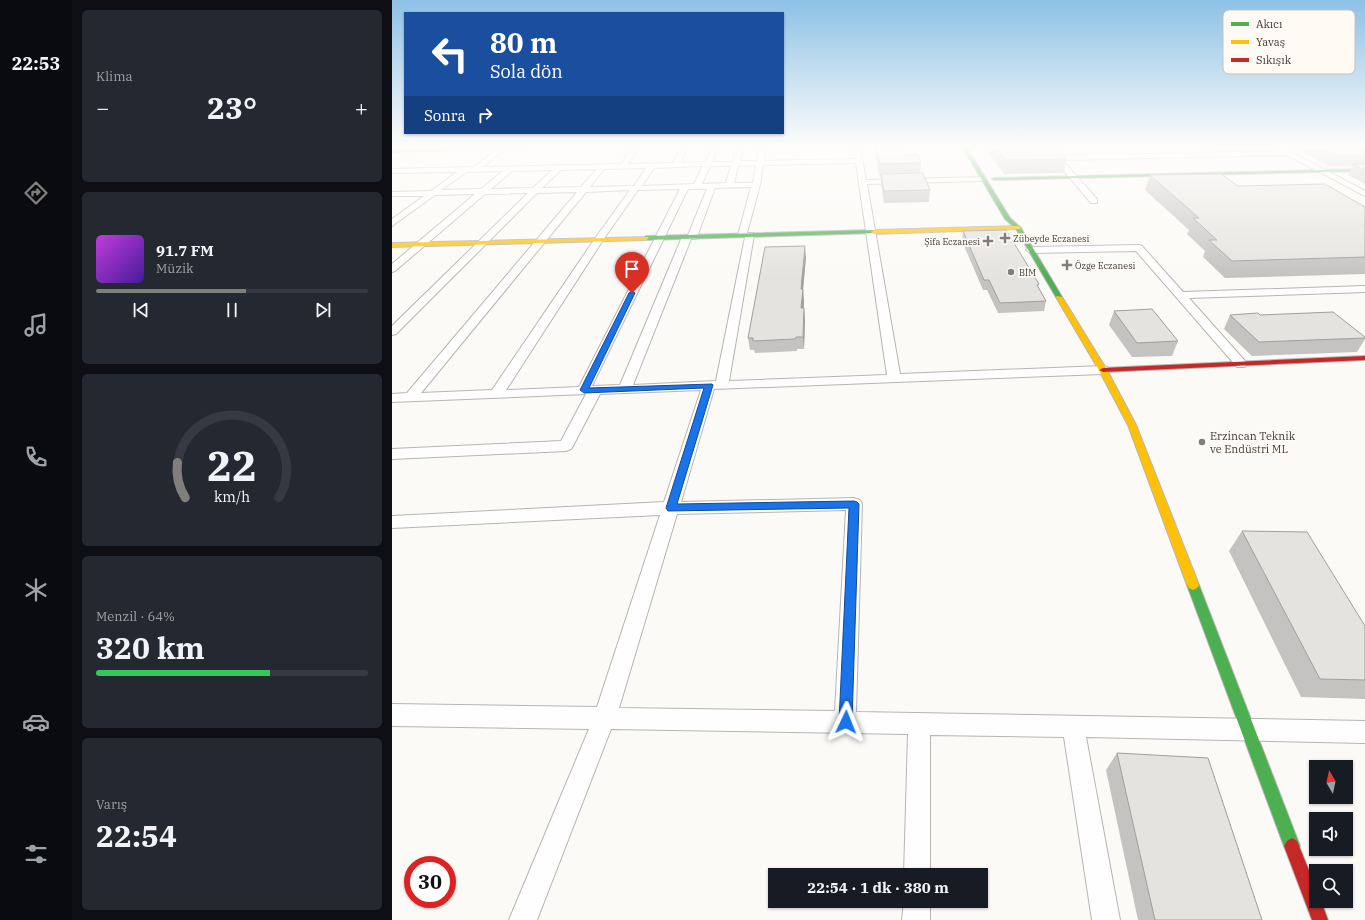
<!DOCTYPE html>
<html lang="tr">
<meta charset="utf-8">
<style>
body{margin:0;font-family:"IBM Plex Serif",serif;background:#242831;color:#f1f3f6;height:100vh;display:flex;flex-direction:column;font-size:15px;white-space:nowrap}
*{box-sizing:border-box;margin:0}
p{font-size:13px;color:#9ea1a6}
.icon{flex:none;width:22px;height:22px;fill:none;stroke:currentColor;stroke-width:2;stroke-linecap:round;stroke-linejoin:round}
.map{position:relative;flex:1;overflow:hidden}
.side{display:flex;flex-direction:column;gap:10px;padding:10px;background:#0d0f14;width:320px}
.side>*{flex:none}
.top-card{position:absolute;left:12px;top:12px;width:380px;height:122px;border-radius:0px;box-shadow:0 1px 3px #0004;background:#1a4fa0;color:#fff;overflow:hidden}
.needle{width:26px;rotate:351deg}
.buttons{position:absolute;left:917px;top:760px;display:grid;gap:8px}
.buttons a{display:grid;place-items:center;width:44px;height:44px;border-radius:0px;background:#171b24;box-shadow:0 1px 3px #0004;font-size:20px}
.speed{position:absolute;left:12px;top:856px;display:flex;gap:8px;font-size:20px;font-weight:700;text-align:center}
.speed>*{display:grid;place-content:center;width:52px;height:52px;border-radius:50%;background:#171b24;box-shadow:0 1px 3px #0004;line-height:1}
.speed .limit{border:6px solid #d22;background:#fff;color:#111}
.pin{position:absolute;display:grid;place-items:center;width:34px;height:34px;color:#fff;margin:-41px -17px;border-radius:50% 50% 50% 0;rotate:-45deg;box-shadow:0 0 4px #0007}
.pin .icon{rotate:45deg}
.me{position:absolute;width:44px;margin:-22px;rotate:2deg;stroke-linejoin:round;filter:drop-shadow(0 0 3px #0008)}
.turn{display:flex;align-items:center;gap:14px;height:84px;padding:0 20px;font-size:18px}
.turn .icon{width:52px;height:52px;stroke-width:2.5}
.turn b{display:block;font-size:28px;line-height:34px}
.then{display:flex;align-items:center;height:38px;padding:0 20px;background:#0003;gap:8px;font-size:15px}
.big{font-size:30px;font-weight:700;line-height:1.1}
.side .card{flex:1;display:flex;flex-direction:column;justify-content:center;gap:6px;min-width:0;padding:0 14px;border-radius:6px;background:#242831}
.side .dial{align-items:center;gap:0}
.dial svg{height:104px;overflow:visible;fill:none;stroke:#363941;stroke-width:7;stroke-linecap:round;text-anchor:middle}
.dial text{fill:#f1f3f6;stroke:none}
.song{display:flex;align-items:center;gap:12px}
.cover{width:48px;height:48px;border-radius:6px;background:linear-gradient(135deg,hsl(290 70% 55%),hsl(260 70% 35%))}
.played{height:4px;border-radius:2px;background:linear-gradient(90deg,#817f7c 55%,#363941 55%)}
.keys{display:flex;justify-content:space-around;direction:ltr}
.heat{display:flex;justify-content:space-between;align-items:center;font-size:22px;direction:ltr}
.charge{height:6px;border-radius:3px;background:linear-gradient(90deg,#34c759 64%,#363941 0)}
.trip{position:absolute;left:376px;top:868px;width:220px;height:40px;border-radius:0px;background:#171b24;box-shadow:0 1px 3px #0004;font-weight:700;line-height:40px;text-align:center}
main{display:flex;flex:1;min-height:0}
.dock{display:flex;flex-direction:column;width:72px;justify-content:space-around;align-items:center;background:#090b0e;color:#9ea1a6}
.dock .icon{width:28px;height:28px}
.dock .on{color:#817f7c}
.dock b{font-size:18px;color:#f1f3f6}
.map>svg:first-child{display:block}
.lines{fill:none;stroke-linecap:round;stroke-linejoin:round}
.street-casing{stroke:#b7b5b2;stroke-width:2}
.fast-casing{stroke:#b7b5b2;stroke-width:2}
.slow-casing{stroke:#b7b5b2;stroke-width:2}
.jam-casing{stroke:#b7b5b2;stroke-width:2}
.street{fill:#fffefe;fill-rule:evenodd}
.fast{fill:#4caf50;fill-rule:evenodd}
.slow{fill:#ffc107;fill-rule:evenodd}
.jam{fill:#c62828;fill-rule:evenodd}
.wall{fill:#c5c3c1}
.shaded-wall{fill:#a09f9d}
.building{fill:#e5e3e0;stroke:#a09f9d}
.route{fill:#1a73e8;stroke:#114b97}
.poi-dot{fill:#817f7c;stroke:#fffaf4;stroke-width:1.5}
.labels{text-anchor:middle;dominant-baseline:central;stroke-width:3.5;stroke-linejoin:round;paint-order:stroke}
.far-poi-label{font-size:9px;fill:#3f3d3a;stroke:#fffaf4;text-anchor:start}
.poi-label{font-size:11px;fill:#3f3d3a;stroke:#fffaf4;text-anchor:start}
.key{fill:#fffaf4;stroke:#c5c1bc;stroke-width:1}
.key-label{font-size:11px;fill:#3f3d3a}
</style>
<main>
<nav class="dock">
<b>22:53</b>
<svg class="icon on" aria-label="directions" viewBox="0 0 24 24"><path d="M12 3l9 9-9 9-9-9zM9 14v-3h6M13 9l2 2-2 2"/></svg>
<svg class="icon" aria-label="music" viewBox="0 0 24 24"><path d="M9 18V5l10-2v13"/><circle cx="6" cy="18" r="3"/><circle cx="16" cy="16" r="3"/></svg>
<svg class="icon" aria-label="phone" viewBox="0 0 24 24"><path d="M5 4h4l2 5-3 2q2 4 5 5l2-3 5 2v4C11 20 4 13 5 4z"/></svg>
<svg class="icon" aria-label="climate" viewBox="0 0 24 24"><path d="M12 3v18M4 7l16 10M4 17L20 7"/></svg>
<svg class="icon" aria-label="car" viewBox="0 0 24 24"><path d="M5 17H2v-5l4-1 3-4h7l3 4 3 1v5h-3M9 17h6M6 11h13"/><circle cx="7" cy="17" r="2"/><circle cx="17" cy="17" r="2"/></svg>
<svg class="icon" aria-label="filters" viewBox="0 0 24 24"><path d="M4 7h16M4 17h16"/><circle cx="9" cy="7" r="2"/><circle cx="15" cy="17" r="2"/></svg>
</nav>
<section class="side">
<div class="card"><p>Klima</p>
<div class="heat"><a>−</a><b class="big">23°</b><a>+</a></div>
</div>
<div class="card">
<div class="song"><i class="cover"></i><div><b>91.7 FM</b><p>Müzik</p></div></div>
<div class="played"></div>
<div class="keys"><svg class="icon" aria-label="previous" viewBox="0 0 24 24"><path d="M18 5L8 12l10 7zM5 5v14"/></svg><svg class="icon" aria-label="pause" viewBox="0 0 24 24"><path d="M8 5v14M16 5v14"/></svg><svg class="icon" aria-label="next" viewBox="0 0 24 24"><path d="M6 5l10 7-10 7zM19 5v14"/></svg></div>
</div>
<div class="card dial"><svg viewBox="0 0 100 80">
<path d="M14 69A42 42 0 1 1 86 69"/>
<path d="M14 69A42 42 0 0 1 8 42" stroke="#817f7c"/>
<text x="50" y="56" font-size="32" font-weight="700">22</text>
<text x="50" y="72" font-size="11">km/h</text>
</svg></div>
<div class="card"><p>Menzil · 64%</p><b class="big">320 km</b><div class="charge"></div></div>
<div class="card"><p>Varış</p><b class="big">22:54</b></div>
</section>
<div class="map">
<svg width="973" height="920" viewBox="0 0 973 920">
<rect width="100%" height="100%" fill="#fcfaf7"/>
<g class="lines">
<g class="street-casing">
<path id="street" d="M 107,148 L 113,149 L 91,167 L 229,164 L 240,148 L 246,148 L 236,164 L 281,163 L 289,148 L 295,148 L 289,163 L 313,162 L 320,148 L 326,148 L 320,162 L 341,162 L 345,148 L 351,148 L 348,161 L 365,161 L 368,148 L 374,148 L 372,161 L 463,159 L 462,148 L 468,148 L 474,180 L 594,177 L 594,181 L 591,181 L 475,184 L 508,374 L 711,366 L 715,367 L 717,370 L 715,373 L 711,374 L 322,389 L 289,502 L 462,498 L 468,500 L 470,504 L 464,712 L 973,721 L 973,743 L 694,737 L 728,920 L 700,920 L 672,737 L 538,735 L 538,875 L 512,875 L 516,734 L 219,729 L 145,920 L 117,920 L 197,729 L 0,726 L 0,704 L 205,707 L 268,515 L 0,528 L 0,516 L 272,502 L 309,390 L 208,394 L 181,446 L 179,449 L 174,451 L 0,459 L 0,449 L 169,441 L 194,394 L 0,402 L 0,394 L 15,393 L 185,192 L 145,193 L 4,334 L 0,335 L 0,326 L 136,193 L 93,194 L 3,271 L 0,272 L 0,264 L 83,194 L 43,195 L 0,226 L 0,219 L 32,196 L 0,196 L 0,192 L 39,191 L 65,172 L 0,173 L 0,169 L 82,167 ZM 464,163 L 495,375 L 337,381 L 362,235 L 361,233 L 355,233 L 368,185 L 371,165 ZM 364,165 L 361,183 L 342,183 L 346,166 ZM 311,166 L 302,184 L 250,186 L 262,168 ZM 318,166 L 339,166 L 334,183 L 310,184 ZM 254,168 L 242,186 L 198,187 L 212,169 ZM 205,169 L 189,187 L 150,188 L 169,170 ZM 160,170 L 141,188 L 99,189 L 120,171 ZM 111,171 L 89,189 L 49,190 L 75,172 ZM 359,187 L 346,235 L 347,237 L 353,237 L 324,381 L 241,385 L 299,239 L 303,239 L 305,237 L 323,188 ZM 288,189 L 187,387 L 114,390 L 211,240 L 246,190 ZM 296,189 L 315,189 L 296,235 L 292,235 L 290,237 L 228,385 L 200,386 ZM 238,190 L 204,237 L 100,390 L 29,393 L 194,192 ZM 454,510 L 443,711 L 227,708 L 285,514 Z
M 886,148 L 892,148 L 973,191 L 973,196 L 895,155 L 670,160 L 705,199 L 705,203 L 699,203 L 661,158 L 664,156 L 888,151 Z
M 747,245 L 750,246 L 791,292 L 973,286 L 973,292 L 797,298 L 853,361 L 855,364 L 853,367 L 845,367 L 744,251 L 639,253 L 634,250 L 639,247 Z
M 512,901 L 538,901 L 538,920 L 510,920 Z"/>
</g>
<g class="fast-casing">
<path id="fast" d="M 571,148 L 575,148 L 618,218 L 629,228 L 670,297 L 669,298 L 664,297 L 624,229 L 613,219 Z
M 973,169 L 973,171 L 602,180 L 600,179 L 602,178 Z
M 482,230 L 485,232 L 484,233 L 254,240 L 251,238 L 254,236 Z
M 801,580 L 805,582 L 807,585 L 908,846 L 905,851 L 900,854 L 895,851 L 892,846 L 795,585 L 797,582 Z"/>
</g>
<g class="slow-casing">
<path id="slow" d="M 75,148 L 136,148 L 0,152 L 0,150 Z
M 626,226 L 629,228 L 628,229 L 482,234 L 479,232 L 482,230 Z
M 256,237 L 257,238 L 254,240 L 0,247 L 0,243 Z
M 665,296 L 670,297 L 715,370 L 744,425 L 807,585 L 805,588 L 801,590 L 797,588 L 795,585 L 736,425 L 707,370 L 664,297 Z"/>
</g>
<g class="jam-casing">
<path id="jam" d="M 973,356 L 973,360 L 711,372 L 707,370 L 711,368 Z
M 900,838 L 905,841 L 924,888 L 924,901 L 929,901 L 936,920 L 920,920 L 892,846 L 895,841 Z"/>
</g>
<use href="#street" class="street"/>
<use href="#fast" class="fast"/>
<use href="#slow" class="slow"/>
<use href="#jam" class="jam"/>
</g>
<path class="wall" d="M 483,148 L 511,148 L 513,155 L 529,163 L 528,173 L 538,190 L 537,202 L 492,203 L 489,185 L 489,178 L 488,178 L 483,155 Z
M 593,148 L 664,148 L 674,159 L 672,173 L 612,174 Z
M 902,148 L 973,148 L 973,184 L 956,175 L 960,166 L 938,166 Z
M 758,175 L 846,186 L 973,207 L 973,274 L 833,278 L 811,257 L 813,251 L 795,234 L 797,230 L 753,190 Z
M 571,231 L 647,284 L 646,287 L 654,301 L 652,311 L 606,313 L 595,290 L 591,290 L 570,241 Z
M 414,257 L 411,289 L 412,301 L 412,308 L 413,320 L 412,349 L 405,349 L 405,351 L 363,353 L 362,350 L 358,350 L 356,338 Z
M 722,311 L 786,341 L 780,356 L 740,357 L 717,325 Z
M 838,315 L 868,315 L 973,337 L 973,339 L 965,352 L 860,356 L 832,329 Z
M 850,531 L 973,626 L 973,699 L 909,697 L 837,551 Z
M 725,753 L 870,920 L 746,920 L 714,770 Z"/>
<path class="shaded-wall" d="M 413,246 L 414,257 L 410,301 L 409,289 Z
M 411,289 L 412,301 L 411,320 L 409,308 Z
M 412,308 L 413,320 L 412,349 L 411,337 Z"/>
<path class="building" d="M 484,148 L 511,148 L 513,155 L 526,155 L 529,163 L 488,164 Z
M 604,148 L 664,148 L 674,159 L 614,160 Z
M 927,148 L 973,148 L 973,156 L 943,156 Z
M 961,164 L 973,164 L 973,170 Z
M 531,173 L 538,190 L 492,191 L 489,174 Z
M 829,174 L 846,186 L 933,184 L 973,207 L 973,257 L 840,261 L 817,240 L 825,240 L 801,218 L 807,218 L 758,175 Z
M 614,230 L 647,284 L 645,285 L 654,301 L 608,303 L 597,280 L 592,280 L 571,231 Z
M 413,246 L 409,289 L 411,289 L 409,308 L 412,308 L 411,337 L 404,337 L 403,339 L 361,341 L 361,338 L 356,338 L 373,247 Z
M 760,309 L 786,341 L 745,343 L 722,311 Z
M 941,312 L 973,337 L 973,338 L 867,342 L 838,315 L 866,313 L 868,315 Z
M 850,531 L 915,532 L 973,626 L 973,680 L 928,679 Z
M 725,753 L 816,758 L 870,920 L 763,920 Z"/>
<linearGradient id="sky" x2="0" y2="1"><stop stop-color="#8dc1e6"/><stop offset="0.53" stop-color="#fefdfb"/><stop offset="1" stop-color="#fefdfb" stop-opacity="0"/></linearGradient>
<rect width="973" height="277" fill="url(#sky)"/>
<path class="route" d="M 240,291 L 243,293 L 197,388 L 320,384 L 321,385 L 285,504 L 462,501 L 465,502 L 467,504 L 460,722 L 458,727 L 454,729 L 449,727 L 447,722 L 457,508 L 276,511 L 274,508 L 312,388 L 192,393 L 188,390 L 237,293 Z"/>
<g class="poi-dot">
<path d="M611 232h4v4h4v4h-4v4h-4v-4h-4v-4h4z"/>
<path d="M594 235h4v4h4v4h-4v4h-4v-4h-4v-4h4z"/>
<path d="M673 259h4v4h4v4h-4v4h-4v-4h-4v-4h4z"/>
<circle cx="619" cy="272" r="4"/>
<circle cx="810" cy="442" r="4"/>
</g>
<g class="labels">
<g class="far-poi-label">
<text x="621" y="238">Zübeyde Eczanesi</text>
<text x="588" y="241" text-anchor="end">Şifa Eczanesi</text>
<text x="683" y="265">Özge Eczanesi</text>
<text x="627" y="272">BİM</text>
</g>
<g class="poi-label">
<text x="818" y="436">Erzincan Teknik<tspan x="818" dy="13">ve Endüstri ML</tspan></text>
</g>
</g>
<rect x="831" y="10" width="132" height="64" rx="6" class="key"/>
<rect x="839" y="22" width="18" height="4" fill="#4caf50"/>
<rect x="839" y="40" width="18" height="4" fill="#ffc107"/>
<rect x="839" y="58" width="18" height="4" fill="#c62828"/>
<g class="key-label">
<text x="864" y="28">Akıcı</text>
<text x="864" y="46">Yavaş</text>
<text x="864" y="64">Sıkışık</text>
</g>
</svg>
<div class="buttons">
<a><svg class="needle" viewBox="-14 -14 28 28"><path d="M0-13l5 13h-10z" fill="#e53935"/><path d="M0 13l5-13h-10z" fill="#9ea1a6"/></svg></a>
<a><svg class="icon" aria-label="sound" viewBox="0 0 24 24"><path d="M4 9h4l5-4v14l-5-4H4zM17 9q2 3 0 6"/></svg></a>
<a><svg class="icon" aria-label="search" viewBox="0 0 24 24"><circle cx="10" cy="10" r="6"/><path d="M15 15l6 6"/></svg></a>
</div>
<div class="speed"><div class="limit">30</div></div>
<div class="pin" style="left:240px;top:293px;background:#d93025"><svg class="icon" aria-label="arrive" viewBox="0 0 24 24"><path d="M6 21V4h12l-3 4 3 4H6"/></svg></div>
<svg class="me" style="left:454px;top:722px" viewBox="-20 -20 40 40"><path d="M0-17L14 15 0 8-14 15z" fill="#1a73e8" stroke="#fff" stroke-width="4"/></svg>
<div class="trip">22:54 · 1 dk · 380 m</div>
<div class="top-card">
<div class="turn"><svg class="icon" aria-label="left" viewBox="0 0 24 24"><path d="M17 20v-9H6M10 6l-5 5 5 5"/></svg><div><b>80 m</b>Sola dön</div></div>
<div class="then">Sonra<svg class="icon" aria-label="right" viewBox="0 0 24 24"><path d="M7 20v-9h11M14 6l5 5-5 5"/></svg></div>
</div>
</div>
</main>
